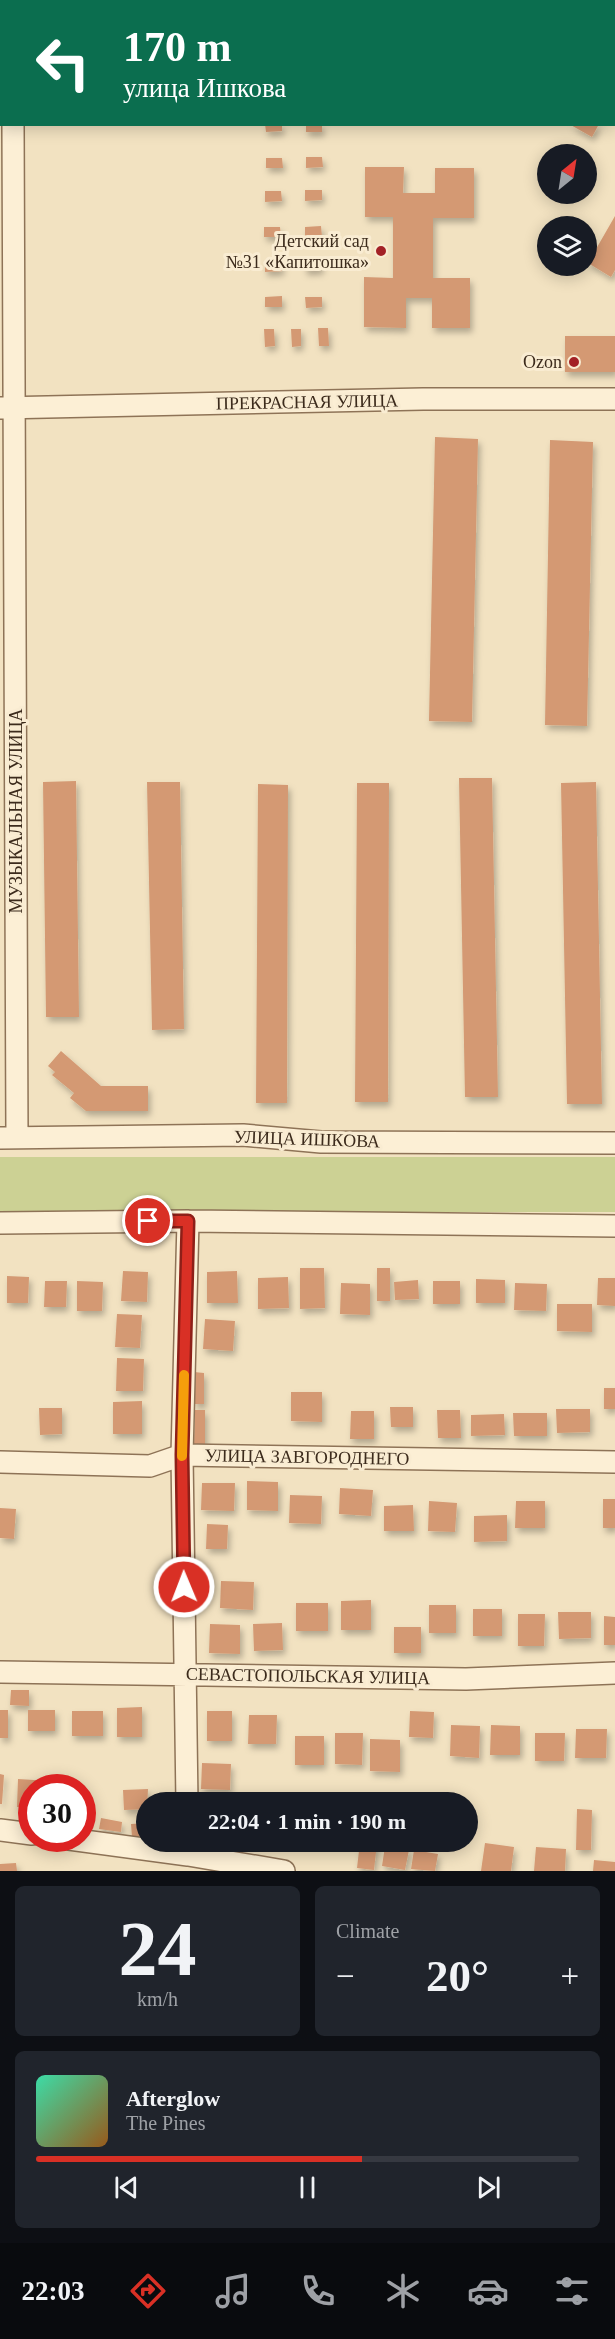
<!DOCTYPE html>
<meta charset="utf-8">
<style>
body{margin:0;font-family:Georgia,serif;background:#20242c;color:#f1f3f6;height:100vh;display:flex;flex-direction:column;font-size:22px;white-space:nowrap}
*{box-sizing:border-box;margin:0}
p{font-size:20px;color:#9ea1a6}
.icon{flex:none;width:33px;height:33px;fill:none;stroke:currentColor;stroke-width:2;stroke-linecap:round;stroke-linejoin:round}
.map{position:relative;height:1871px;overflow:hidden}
.details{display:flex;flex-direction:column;gap:15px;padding:15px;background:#0d0f14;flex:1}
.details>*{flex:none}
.banner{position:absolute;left:0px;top:0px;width:615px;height:126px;box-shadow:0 3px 15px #0003;background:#0b6e4f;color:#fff;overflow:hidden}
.needle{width:39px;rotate:30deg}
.tools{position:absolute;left:537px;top:144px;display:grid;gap:12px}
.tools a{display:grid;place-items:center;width:60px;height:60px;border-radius:50%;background:#171b24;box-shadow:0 3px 15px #0003;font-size:30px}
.speed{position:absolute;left:18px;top:1774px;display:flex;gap:12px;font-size:30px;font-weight:700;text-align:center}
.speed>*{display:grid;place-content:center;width:78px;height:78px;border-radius:50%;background:#171b24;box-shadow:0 3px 15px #0003;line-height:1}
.speed .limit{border:9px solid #d22;background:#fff;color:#111}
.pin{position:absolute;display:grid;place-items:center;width:51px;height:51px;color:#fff;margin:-26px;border:3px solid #fff;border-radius:50%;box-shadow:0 2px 6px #0007}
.me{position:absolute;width:66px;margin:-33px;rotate:359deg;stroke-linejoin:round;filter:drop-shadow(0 0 4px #0008)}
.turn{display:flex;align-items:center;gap:21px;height:126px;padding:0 24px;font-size:27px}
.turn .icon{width:78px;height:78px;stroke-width:2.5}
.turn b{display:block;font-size:42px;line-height:51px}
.big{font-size:45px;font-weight:700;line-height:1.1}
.details .widget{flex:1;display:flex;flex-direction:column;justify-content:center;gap:9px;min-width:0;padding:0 21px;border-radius:9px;background:#20242c}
.details .dial{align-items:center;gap:0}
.dial b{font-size:78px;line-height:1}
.song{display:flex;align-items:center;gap:18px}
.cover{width:72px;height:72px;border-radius:9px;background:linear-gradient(135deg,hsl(160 70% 55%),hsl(30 70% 35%))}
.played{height:6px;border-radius:3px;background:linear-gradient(90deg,#d93025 60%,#363941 60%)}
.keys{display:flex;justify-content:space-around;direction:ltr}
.heat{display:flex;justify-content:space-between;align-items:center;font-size:33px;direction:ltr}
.details .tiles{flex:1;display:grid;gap:15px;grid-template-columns:1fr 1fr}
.widget:last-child{grid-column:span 2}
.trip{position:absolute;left:136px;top:1792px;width:342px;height:60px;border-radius:30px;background:#171b24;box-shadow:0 3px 15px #0003;font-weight:700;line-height:60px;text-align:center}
.tab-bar{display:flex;height:96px;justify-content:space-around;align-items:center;background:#090b0e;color:#9ea1a6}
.tab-bar .icon{width:42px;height:42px}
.tab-bar .active{color:#d93025}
.tab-bar b{font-size:27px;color:#f1f3f6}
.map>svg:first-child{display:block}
.green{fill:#ccd194}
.building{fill:#d49973;filter:url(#shadow)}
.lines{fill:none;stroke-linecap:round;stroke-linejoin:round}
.minor-casing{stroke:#8e7357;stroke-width:24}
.minor{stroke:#fcefd5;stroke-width:21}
.route-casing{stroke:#8d1f18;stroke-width:15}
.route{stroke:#d93025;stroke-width:10}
.slow{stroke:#f59e0b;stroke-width:10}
.poi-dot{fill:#a32125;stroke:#f9ecd2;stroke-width:2}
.labels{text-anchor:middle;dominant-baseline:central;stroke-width:6;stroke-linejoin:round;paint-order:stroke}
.poi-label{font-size:18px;fill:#3c2b1c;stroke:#f9ecd2;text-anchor:end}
.street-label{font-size:18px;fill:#3c2b1c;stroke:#f9ecd2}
</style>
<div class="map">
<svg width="615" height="1871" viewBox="0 0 615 1871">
<defs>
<filter id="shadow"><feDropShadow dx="2.5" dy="4.5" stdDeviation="3" flood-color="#0004"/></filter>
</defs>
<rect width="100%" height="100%" fill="#f2e2c1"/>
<path class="green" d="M 0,1157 L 615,1157 L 615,1212 L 0,1212 Z"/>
<path class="building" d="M 265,124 L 282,124 L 282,131 L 266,132 Z
M 306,124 L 322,124 L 322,132 L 306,132 Z
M 569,124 L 599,124 L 592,137 Z
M 306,157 L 322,157 L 323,167 L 306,168 Z
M 266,158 L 282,158 L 283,168 L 266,168 Z
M 365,167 L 404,167 L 403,193 L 435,193 L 435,168 L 474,168 L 474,218 L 433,218 L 433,278 L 470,278 L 470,328 L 432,328 L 432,298 L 406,298 L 406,328 L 364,327 L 364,277 L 393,278 L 393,217 L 365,217 Z
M 305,190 L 322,190 L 322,200 L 305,201 Z
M 265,191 L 281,191 L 282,201 L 265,202 Z
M 615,216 L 615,270 L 611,277 L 588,263 Z
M 321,226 L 322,237 L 305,237 L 305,227 Z
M 264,227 L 280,227 L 281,237 L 264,237 Z
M 321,260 L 321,270 L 305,271 L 304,261 Z
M 265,261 L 281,261 L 282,271 L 265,272 Z
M 282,296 L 282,307 L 265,307 L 265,297 Z
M 305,297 L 322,297 L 322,307 L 306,308 Z
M 318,328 L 328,328 L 329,346 L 319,346 Z
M 264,329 L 274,329 L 275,346 L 265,347 Z
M 291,329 L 301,329 L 301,346 L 292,347 Z
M 565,336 L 615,336 L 615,372 L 565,372 Z
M 435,437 L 478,439 L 472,722 L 429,721 Z
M 550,440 L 593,442 L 587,726 L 545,725 Z
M 459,778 L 492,778 L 498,1097 L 465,1097 Z
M 76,781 L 79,1017 L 46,1017 L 43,782 Z
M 147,782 L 180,782 L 184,1029 L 152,1030 Z
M 596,782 L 602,1104 L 567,1104 L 561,783 Z
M 357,783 L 389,783 L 388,1102 L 355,1102 Z
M 258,784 L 288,785 L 287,1103 L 256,1103 Z
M 61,1051 L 101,1086 L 148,1086 L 148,1111 L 86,1111 L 70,1098 L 74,1093 L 52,1075 L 55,1072 L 48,1066 Z
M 300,1268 L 324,1268 L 325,1308 L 300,1309 Z
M 377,1268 L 390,1268 L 390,1301 L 377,1301 Z
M 123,1271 L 148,1272 L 147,1302 L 121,1301 Z
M 237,1271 L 238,1303 L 207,1303 L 207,1272 Z
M 7,1276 L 29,1277 L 28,1303 L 7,1303 Z
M 288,1277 L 289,1308 L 258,1309 L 258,1278 Z
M 598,1278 L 615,1278 L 615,1306 L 597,1305 Z
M 476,1279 L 505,1280 L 505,1303 L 476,1303 Z
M 418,1280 L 419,1299 L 395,1300 L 394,1282 Z
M 45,1281 L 67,1281 L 66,1307 L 44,1307 Z
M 77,1281 L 103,1282 L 102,1311 L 77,1311 Z
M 433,1281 L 460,1281 L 460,1304 L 433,1304 Z
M 341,1283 L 370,1284 L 370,1315 L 340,1314 Z
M 515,1283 L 547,1284 L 546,1311 L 514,1310 Z
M 557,1304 L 592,1304 L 592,1332 L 557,1331 Z
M 117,1314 L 142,1315 L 140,1348 L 115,1347 Z
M 205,1319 L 235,1321 L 233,1351 L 203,1349 Z
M 117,1358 L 144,1359 L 143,1391 L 116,1391 Z
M 194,1372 L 204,1373 L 204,1404 L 194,1404 Z
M 604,1388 L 615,1388 L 615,1409 L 604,1409 Z
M 291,1392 L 322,1392 L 322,1422 L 291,1421 Z
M 142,1401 L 142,1434 L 113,1434 L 113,1402 Z
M 390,1407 L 413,1407 L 413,1427 L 391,1427 Z
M 39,1408 L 62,1408 L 62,1434 L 40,1435 Z
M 556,1409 L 590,1409 L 590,1432 L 557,1433 Z
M 195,1410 L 205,1410 L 205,1445 L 194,1445 Z
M 437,1410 L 460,1410 L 461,1438 L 438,1438 Z
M 351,1411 L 374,1411 L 374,1439 L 350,1439 Z
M 513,1413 L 547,1413 L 547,1436 L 514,1436 Z
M 504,1414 L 505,1435 L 471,1436 L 471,1415 Z
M 247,1481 L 278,1482 L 278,1511 L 247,1510 Z
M 202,1483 L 235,1483 L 234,1511 L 201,1510 Z
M 340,1488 L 373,1490 L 371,1516 L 339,1514 Z
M 290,1495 L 322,1496 L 321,1524 L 289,1523 Z
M 603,1499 L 615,1499 L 615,1528 L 603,1528 Z
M 429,1501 L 457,1503 L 455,1532 L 428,1531 Z
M 516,1501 L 545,1501 L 545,1528 L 515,1528 Z
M 413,1505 L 414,1531 L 384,1531 L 384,1506 Z
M 0,1508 L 16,1509 L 14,1539 L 0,1538 Z
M 507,1515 L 507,1541 L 474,1542 L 474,1516 Z
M 207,1524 L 228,1525 L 227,1549 L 206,1549 Z
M 221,1581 L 254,1582 L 253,1610 L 220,1608 Z
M 371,1600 L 371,1630 L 341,1630 L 341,1601 Z
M 296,1603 L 328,1603 L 328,1631 L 296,1631 Z
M 429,1605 L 456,1605 L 456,1633 L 429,1633 Z
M 473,1609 L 502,1609 L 502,1636 L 473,1636 Z
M 558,1612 L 591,1612 L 591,1638 L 559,1639 Z
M 518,1614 L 545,1614 L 544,1646 L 518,1646 Z
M 604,1616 L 615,1617 L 615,1645 L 604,1645 Z
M 282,1623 L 283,1650 L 254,1651 L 253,1624 Z
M 210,1624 L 240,1625 L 240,1654 L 209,1653 Z
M 394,1627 L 421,1627 L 421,1653 L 394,1653 Z
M 11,1690 L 29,1690 L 29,1706 L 10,1705 Z
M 142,1707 L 142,1737 L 117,1737 L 117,1708 Z
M 0,1710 L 8,1710 L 8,1738 L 0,1738 Z
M 28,1710 L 55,1710 L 55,1731 L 28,1731 Z
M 72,1711 L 103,1711 L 103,1736 L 72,1736 Z
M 207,1711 L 232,1711 L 232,1741 L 207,1741 Z
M 410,1711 L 434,1712 L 433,1738 L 409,1737 Z
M 249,1715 L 277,1715 L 276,1744 L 248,1744 Z
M 451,1725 L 480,1726 L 479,1758 L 450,1756 Z
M 491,1725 L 520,1726 L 520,1755 L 490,1755 Z
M 576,1729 L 607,1729 L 606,1758 L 575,1758 Z
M 335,1733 L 363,1733 L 362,1765 L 335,1764 Z
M 535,1733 L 565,1733 L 564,1761 L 535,1761 Z
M 295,1736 L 324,1736 L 324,1765 L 295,1765 Z
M 370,1739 L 400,1740 L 400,1772 L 370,1771 Z
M 202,1763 L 231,1764 L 230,1790 L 201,1789 Z
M 0,1774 L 4,1775 L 2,1804 L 0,1804 Z
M 18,1779 L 50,1781 L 50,1788 L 32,1788 L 32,1807 L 17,1807 Z
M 148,1789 L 147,1809 L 124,1810 L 123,1790 Z
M 577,1809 L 592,1810 L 591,1850 L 576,1850 Z
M 101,1818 L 122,1822 L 121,1832 L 99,1829 Z
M 147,1823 L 147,1836 L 132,1837 L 131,1824 Z
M 215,1842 L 233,1842 L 233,1844 L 215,1844 Z
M 360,1842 L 377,1843 L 374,1870 L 357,1868 Z
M 485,1843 L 514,1847 L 511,1871 L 481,1871 Z
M 385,1846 L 409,1850 L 405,1870 L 382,1866 Z
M 536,1847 L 566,1849 L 565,1871 L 534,1871 Z
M 414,1850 L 438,1854 L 435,1871 L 411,1869 Z
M 594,1860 L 615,1862 L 615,1871 L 593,1871 Z
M 16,1863 L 17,1871 L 0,1871 L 0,1864 Z"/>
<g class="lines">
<g class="minor-casing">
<path id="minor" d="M 13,0 L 13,2
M 13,124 L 17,1138
M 1,408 L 423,399 L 615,399
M 0,1138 L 243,1135 L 321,1142 L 615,1143
M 0,1223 L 188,1221 L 615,1226
M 0,1462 L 150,1466 L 182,1455 L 615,1462
M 0,1672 L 466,1679 L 615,1673
M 187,1803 L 182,1455 L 188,1221
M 0,1830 L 32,1834
M 69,1839 L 188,1855 L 284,1871"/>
</g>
<use href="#minor" class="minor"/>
</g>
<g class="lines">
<g class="route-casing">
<path id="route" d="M 148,1221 L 188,1221 L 182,1455 L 184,1587"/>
</g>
<use href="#route" class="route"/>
<path class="slow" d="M 182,1456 L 184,1375"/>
</g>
<g class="poi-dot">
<circle cx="381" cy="251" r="6"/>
<circle cx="574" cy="362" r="6"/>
</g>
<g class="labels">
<g class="poi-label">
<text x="369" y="241">Детский сад<tspan x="369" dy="21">№31 «Капитошка»</tspan></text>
<text x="562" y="362">Ozon</text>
</g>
<g class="street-label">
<text transform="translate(307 402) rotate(-1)">ПРЕКРАСНАЯ УЛИЦА</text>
<text transform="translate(16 811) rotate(-90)">МУЗЫКАЛЬНАЯ УЛИЦА</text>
<text transform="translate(307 1139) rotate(2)">УЛИЦА ИШКОВА</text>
<text transform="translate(307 1457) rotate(1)">УЛИЦА ЗАВГОРОДНЕГО</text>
<text transform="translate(308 1676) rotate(1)">СЕВАСТОПОЛЬСКАЯ УЛИЦА</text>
</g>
</g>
</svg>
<div class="tools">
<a><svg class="needle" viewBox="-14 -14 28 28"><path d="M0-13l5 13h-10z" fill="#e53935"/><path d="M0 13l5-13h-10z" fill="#9ea1a6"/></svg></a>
<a><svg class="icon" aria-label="layers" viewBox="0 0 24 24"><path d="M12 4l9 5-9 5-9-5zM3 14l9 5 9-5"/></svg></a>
</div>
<div class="speed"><div class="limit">30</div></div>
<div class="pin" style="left:148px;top:1221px;background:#d93025"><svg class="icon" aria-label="arrive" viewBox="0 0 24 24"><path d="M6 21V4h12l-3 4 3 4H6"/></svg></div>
<svg class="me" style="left:184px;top:1587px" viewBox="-20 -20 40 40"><circle r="17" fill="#d93025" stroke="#fff" stroke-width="3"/><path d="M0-11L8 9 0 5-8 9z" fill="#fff"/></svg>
<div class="trip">22:04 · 1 min · 190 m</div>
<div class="banner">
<div class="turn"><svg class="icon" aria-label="left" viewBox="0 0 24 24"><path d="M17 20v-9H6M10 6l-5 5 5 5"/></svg><div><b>170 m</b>улица Ишкова</div></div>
</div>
</div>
<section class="details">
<div class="tiles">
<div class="widget dial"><b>24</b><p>km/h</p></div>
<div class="widget"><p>Climate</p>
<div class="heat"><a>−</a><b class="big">20°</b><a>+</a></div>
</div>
<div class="widget">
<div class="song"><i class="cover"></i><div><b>Afterglow</b><p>The Pines</p></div></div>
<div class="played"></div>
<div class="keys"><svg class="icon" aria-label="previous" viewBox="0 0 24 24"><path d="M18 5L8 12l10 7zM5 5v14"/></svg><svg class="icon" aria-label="pause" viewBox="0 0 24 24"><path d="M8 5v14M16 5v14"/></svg><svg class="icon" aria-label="next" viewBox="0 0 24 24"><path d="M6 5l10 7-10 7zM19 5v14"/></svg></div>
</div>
</div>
</section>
<nav class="tab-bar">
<b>22:03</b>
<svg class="icon active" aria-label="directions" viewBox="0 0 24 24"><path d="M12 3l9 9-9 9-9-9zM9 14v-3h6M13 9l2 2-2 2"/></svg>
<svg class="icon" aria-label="music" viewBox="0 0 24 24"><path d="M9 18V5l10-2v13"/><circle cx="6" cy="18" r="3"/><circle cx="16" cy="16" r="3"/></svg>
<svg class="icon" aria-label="phone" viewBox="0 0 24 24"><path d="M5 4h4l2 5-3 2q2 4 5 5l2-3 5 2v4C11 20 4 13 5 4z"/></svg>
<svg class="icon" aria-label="climate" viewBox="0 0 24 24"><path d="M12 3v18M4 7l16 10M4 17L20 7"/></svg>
<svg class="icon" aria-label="car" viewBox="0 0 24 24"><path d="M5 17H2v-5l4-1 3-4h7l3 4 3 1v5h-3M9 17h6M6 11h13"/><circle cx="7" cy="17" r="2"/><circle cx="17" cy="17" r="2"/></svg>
<svg class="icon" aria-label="filters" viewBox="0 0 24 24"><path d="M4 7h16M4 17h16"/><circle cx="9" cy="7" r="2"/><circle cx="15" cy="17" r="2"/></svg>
</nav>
